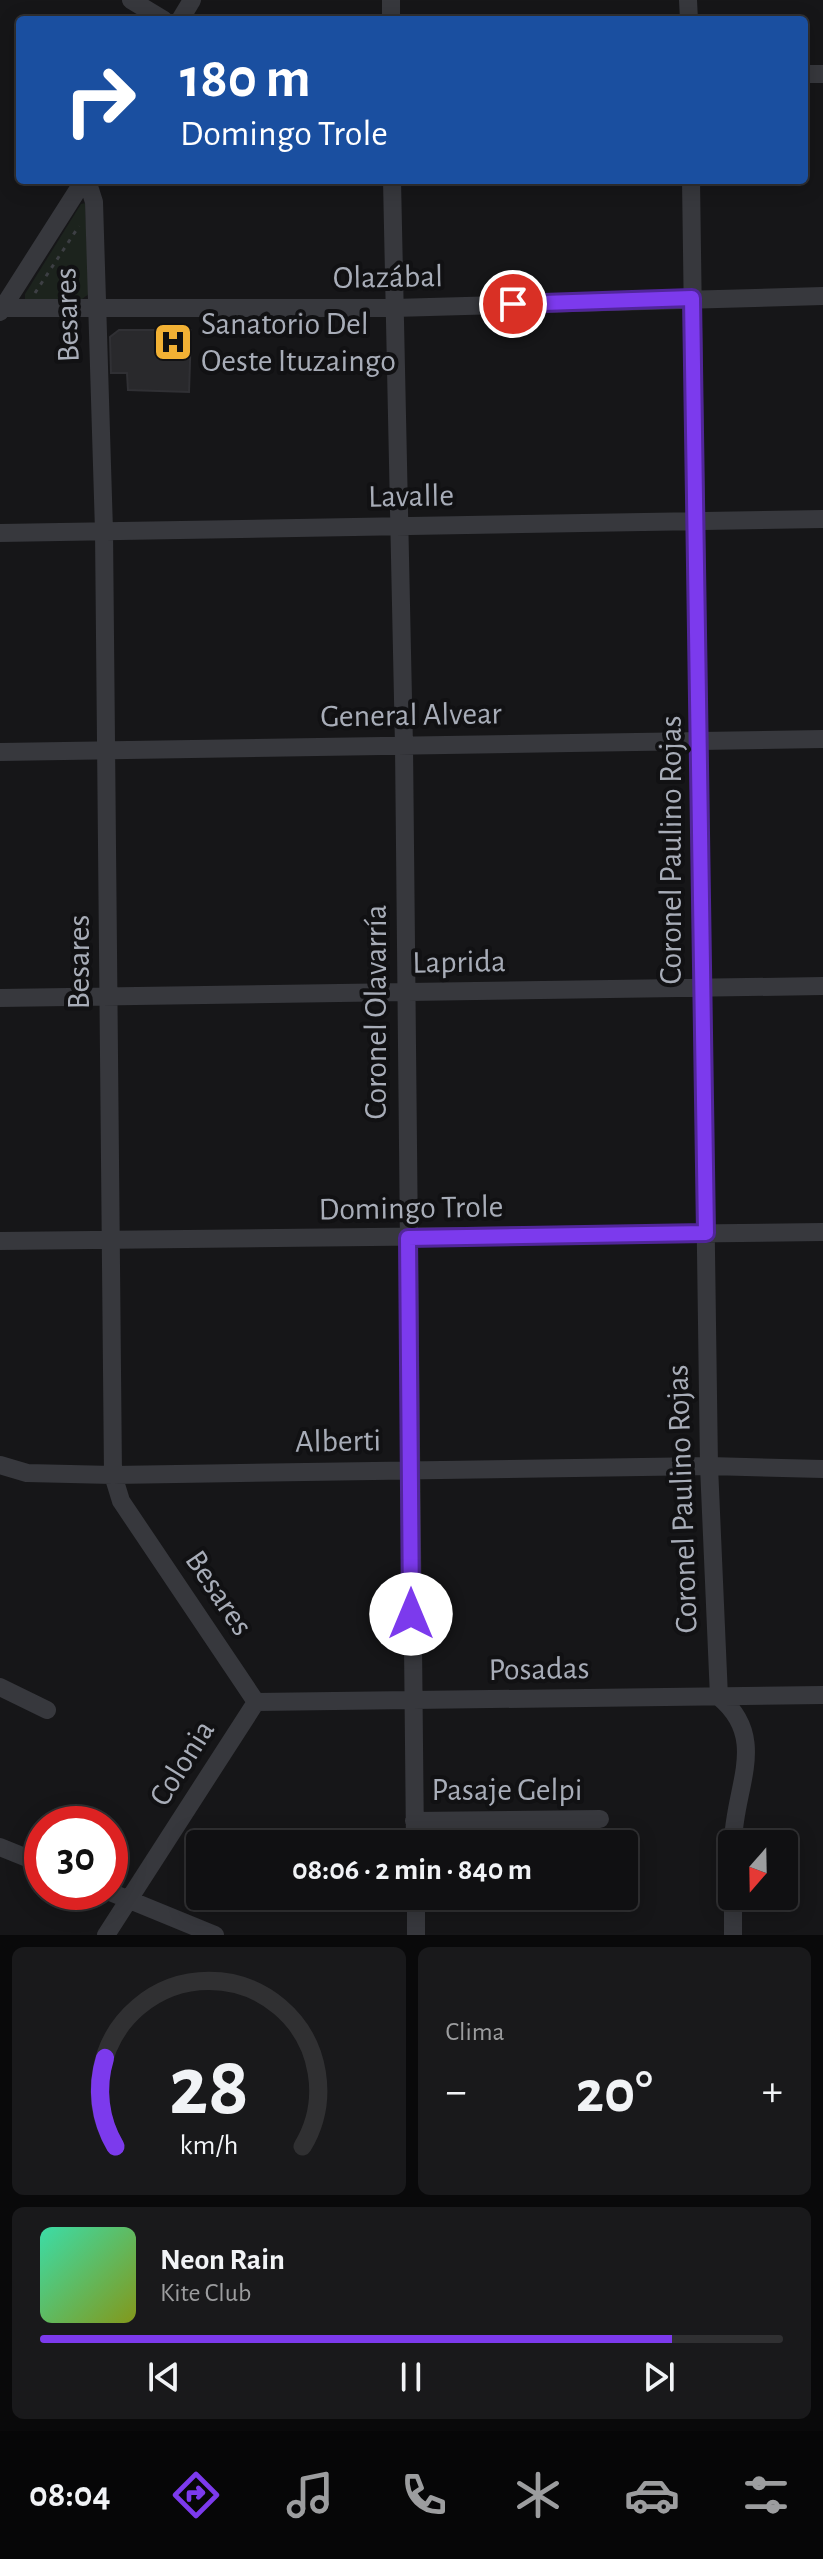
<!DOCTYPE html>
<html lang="es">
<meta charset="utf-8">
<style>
body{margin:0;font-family:"Alegreya Sans",sans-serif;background:#19191b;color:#f1f3f6;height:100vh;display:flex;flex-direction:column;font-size:30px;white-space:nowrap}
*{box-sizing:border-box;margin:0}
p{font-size:26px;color:#9c9d9f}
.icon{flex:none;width:44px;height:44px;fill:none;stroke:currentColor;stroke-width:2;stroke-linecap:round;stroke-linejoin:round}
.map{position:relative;height:1935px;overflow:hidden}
.details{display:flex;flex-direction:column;gap:12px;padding:12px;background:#09090a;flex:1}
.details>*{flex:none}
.top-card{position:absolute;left:16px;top:16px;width:792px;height:168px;border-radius:8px;box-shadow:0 4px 20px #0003,0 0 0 2px #303032;background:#1a4fa0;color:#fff;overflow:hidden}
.needle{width:52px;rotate:200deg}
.buttons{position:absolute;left:718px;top:1830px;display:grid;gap:16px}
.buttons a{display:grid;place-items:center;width:80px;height:80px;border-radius:8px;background:#101012;box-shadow:0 4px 20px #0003,0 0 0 2px #303032;font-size:40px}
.speed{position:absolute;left:24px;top:1806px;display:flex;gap:16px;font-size:40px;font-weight:700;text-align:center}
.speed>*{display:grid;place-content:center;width:104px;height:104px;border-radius:50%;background:#101012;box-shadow:0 4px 20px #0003,0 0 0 2px #303032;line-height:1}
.speed .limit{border:12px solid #d22;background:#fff;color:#111}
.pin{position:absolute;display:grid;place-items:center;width:68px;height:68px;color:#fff;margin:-34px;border:4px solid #fff;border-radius:50%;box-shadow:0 2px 8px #0007}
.me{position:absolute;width:88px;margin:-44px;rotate:0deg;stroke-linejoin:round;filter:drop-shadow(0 0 6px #0008)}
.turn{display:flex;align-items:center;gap:28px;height:168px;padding:0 32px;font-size:36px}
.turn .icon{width:104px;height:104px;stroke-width:2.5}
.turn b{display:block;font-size:56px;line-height:68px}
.big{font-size:60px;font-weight:700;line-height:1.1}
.details .card{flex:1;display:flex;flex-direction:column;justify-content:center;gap:12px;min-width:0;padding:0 28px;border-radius:12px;background:#19191b}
.details .dial{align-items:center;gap:0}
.dial svg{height:208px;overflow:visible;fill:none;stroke:#303032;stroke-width:7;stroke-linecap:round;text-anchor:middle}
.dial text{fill:#f1f3f6;stroke:none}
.song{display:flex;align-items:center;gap:24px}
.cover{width:96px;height:96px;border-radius:12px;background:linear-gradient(135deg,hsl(160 70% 55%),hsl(70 70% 35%))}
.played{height:8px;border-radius:4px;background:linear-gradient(90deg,#7c3aed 85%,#303032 85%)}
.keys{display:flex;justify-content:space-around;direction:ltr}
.heat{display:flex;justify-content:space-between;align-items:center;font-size:44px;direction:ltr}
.details .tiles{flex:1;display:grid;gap:12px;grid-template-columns:1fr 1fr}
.card:last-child{grid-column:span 2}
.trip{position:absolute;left:186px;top:1830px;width:452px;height:80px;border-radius:8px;background:#101012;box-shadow:0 4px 20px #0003,0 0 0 2px #303032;font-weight:700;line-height:80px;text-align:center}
.dock{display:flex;height:128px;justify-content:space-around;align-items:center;background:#060607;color:#9c9d9f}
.dock .icon{width:56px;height:56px}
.dock .selected{color:#7c3aed}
.dock b{font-size:36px;color:#f1f3f6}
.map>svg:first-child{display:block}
.green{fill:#1c231d}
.building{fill:#29292c;stroke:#303034;stroke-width:2}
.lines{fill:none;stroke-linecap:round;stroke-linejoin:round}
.path{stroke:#3d3f44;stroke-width:3;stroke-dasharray:4 6;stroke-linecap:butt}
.minor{stroke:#37383d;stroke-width:18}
.route-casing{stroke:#51269a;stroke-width:20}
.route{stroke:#7c3aed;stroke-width:14}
.labels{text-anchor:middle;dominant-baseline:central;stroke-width:8;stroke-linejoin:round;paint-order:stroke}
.street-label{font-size:32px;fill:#a8adb8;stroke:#111113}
.poi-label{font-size:32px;fill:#a8adb8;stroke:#111113;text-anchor:start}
</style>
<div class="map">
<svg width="823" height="1935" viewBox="0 0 823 1935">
<rect width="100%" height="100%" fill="#161618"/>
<path class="green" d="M 85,203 L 89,294 L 82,299 L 25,299 L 25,294 L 81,204 Z"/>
<path class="building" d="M 119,330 L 191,330 L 189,392 L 128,390 L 127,373 L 111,373 L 110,337 Z"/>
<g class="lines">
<path class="path" d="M 35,293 L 79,226"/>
<path class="minor" d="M 131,0 L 164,20
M 391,0 L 391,20
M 688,0 L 689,20
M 180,20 L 192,0
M 804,74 L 823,74
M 87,180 L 94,202 L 104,531 L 113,1475 L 121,1501 L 256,1702
M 392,180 L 404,746 L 415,1844
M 691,180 L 709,1466 L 719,1697 C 770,1739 733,1789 733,1844
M 0,308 L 394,308 L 823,296
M 0,312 L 84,180
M 0,533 L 823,519
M 0,752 L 823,739
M 0,998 L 823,986
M 0,1241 L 823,1232
M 0,1465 L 27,1473 L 113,1475 L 709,1466 L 823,1469
M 0,1687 L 47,1710
M 256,1702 L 823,1695
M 414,1821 L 600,1819
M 0,1847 L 42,1864
M 110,1892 L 215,1935
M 416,1896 L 416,1935
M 733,1896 L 733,1935
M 106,1935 L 256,1702"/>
</g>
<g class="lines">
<g class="route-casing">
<path id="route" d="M 411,1614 L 408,1238 L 706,1233 L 692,298 L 513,304"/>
</g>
<use href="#route" class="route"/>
</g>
<defs>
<g id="hospital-square" transform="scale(2)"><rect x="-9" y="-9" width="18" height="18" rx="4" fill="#f2b134" stroke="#111113"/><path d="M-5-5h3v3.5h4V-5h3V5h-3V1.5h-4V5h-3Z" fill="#111"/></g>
</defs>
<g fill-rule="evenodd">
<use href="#hospital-square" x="173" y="342"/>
</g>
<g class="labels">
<g class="street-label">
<text transform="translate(388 277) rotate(-1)">Olazábal</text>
<text transform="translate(67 315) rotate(-92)">Besares</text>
<text transform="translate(411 496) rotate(-1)">Lavalle</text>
<text transform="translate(411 715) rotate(-1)">General Alvear</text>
<text transform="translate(671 850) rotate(-90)">Coronel Paulino Rojas</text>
<text transform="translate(79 962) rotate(-90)">Besares</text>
<text transform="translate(459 962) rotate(-1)">Laprida</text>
<text transform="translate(376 1012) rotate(-90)">Coronel Olavarría</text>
<text transform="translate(411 1208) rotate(-1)">Domingo Trole</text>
<text transform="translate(338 1441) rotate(-1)">Alberti</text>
<text transform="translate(682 1499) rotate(-92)">Coronel Paulino Rojas</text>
<text transform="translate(219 1593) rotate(56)">Besares</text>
<text transform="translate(539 1669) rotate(-1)">Posadas</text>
<text transform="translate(182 1763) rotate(-58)">Colonia</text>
<text x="507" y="1790">Pasaje Gelpi</text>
</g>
<g class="poi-label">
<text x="201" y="324">Sanatorio Del<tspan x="201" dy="37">Oeste Ituzaingo</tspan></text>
</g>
</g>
</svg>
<div class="buttons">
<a><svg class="needle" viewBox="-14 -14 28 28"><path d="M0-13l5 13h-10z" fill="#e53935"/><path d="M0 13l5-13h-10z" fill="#9c9d9f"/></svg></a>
</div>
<div class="speed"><div class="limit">30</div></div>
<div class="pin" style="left:513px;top:304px;background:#d93025"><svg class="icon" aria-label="arrive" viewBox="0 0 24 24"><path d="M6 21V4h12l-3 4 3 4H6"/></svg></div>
<svg class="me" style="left:411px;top:1614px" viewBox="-20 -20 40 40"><circle r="19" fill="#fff"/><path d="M0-13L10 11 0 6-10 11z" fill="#7c3aed"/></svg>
<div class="trip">08:06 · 2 min · 840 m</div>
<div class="top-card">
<div class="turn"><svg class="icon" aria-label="right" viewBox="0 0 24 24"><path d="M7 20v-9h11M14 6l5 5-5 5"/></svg><div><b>180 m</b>Domingo Trole</div></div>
</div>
</div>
<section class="details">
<div class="tiles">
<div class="card dial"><svg viewBox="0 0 100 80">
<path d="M14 69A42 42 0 1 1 86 69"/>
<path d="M14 69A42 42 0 0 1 10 35" stroke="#7c3aed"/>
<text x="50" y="56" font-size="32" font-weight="700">28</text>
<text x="50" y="72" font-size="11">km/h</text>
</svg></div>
<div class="card"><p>Clima</p>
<div class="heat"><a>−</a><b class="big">20°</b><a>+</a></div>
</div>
<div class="card">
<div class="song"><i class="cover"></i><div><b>Neon Rain</b><p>Kite Club</p></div></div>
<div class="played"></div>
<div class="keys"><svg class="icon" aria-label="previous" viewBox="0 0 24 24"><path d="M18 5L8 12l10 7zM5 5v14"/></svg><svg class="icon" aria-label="pause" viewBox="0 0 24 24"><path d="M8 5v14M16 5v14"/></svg><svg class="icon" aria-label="next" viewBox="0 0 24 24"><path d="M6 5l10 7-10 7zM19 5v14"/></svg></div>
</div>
</div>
</section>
<nav class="dock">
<b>08:04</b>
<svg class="icon selected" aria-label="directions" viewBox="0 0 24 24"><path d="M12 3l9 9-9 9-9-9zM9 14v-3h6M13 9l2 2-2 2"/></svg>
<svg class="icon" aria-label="music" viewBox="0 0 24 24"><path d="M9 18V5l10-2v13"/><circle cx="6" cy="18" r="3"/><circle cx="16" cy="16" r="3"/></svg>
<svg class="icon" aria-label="phone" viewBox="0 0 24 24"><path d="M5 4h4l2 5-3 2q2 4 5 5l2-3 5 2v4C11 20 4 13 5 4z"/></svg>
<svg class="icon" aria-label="climate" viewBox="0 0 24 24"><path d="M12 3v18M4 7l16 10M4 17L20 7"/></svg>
<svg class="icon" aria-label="car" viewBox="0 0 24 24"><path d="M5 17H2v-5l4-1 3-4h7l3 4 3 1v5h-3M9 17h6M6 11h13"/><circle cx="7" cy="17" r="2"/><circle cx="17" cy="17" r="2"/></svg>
<svg class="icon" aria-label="filters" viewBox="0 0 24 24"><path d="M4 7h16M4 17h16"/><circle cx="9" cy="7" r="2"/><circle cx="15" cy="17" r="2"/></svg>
</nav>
